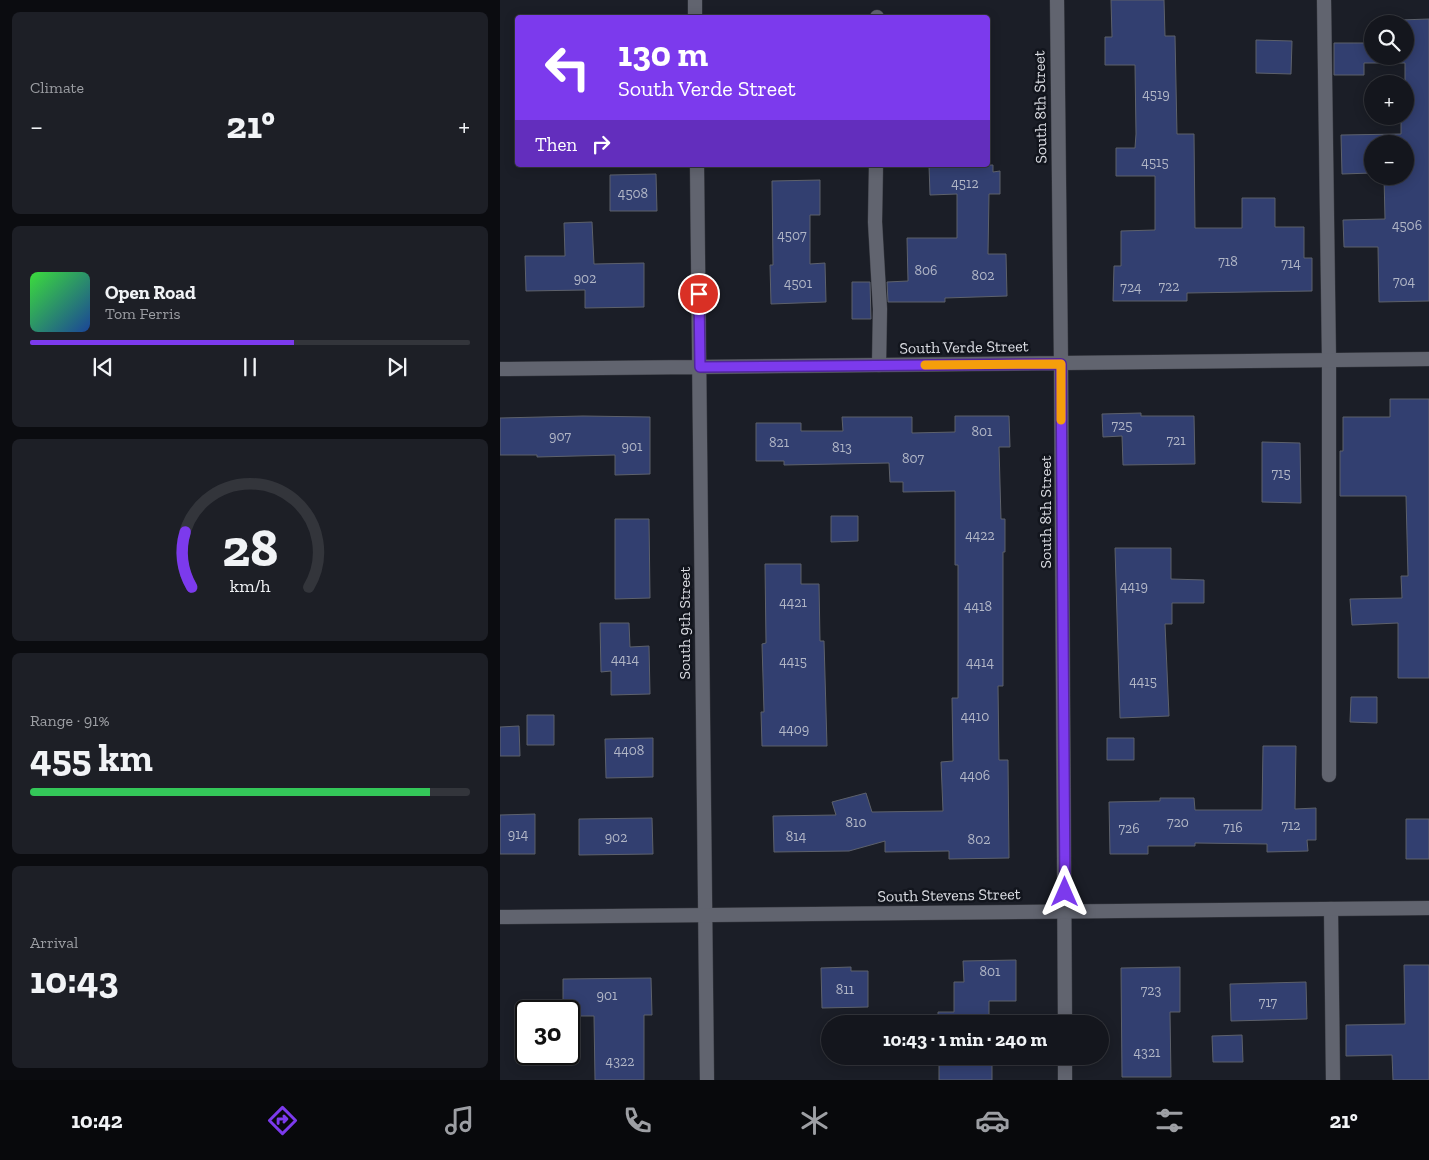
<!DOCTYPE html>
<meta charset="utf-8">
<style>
body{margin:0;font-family:"Zilla Slab",serif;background:#1d1f26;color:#f1f3f6;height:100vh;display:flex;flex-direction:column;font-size:19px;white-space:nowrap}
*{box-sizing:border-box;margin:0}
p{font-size:16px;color:#9d9fa4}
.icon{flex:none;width:28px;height:28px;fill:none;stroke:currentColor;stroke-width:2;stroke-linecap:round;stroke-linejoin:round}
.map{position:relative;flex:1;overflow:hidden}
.sheet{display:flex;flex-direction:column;gap:12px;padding:12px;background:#0b0c10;width:500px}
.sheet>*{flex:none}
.hud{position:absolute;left:15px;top:15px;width:475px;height:152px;border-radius:5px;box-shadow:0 2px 12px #0003,0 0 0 1px #33353b;background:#7c3aed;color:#fff;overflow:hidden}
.tools{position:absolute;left:864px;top:15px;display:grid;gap:10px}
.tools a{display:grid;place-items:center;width:50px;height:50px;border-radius:50%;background:#14161d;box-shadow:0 2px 12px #0003,0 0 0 1px #33353b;font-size:25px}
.speed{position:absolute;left:15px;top:1000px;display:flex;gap:10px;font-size:25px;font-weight:700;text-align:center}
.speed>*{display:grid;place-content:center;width:65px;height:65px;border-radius:50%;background:#14161d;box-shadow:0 2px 12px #0003,0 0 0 1px #33353b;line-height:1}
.speed .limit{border:2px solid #111;border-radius:8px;background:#fff;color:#111}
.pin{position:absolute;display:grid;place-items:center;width:42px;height:42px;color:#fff;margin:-21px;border:2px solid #fff;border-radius:50%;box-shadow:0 1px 5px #0007}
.me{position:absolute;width:55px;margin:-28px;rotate:0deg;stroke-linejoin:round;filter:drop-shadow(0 0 4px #0008)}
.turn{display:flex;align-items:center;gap:18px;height:105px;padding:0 20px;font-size:22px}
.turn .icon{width:65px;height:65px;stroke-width:2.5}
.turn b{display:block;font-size:35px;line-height:42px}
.then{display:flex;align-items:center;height:48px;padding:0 20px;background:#0003;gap:10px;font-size:19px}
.big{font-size:38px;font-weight:700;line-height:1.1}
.sheet .widget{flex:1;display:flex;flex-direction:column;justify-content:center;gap:8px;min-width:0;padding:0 18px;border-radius:8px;background:#1d1f26}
.sheet .dial{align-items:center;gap:0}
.dial svg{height:130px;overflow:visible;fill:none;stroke:#33353b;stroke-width:7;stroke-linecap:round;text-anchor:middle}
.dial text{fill:#f1f3f6;stroke:none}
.song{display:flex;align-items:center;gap:15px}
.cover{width:60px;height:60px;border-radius:8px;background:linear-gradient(135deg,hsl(120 70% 55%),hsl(220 70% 35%))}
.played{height:5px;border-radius:2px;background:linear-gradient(90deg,#7c3aed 60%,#33353b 60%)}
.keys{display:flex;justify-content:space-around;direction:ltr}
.heat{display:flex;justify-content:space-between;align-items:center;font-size:28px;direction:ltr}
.charge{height:8px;border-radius:4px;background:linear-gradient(90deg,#34c759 91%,#33353b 0)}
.trip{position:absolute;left:321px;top:1015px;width:288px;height:50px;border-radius:25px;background:#14161d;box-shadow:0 2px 12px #0003,0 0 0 1px #33353b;font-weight:700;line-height:50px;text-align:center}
.dock{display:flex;height:80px;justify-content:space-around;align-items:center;background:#08090c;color:#9d9fa4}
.dock .icon{width:35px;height:35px}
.dock .current{color:#7c3aed}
.dock b{font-size:22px;color:#f1f3f6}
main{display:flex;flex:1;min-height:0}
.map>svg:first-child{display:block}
.building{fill:#323f70;stroke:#5d616b}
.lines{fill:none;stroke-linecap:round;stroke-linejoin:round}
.service-casing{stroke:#393b42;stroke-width:15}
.minor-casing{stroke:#393b42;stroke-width:15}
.tertiary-casing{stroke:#393b42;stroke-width:15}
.service{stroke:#61646f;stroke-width:14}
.minor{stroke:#61646f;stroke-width:14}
.tertiary{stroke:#61646f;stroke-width:14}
.route-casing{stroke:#51269a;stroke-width:12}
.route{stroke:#7c3aed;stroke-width:9}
.slow{stroke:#f59e0b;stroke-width:9}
.labels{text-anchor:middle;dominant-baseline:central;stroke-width:5;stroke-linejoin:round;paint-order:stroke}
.number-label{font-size:14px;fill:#b1b6c6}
.street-label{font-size:16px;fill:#dbdde3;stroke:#12151d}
</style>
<main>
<section class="sheet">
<div class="widget"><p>Climate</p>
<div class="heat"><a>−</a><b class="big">21°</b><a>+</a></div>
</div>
<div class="widget">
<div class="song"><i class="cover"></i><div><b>Open Road</b><p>Tom Ferris</p></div></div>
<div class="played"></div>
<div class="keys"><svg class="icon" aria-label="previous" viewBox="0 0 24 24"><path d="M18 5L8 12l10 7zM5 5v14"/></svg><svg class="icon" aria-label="pause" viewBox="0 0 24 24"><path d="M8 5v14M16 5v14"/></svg><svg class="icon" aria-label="next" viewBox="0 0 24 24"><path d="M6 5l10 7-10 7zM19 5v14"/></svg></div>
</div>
<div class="widget dial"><svg viewBox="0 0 100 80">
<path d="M14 69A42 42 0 1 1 86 69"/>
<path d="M14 69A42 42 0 0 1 10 35" stroke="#7c3aed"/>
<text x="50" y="56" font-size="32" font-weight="700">28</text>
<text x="50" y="72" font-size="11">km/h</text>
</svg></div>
<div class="widget"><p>Range · 91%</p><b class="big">455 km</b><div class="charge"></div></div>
<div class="widget"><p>Arrival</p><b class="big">10:43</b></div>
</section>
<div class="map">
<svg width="929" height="1080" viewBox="0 0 929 1080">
<rect width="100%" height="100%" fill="#1b1e27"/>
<path class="building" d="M 611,0 L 664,0 L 665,36 L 675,36 L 677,134 L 694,134 L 695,228 L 742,228 L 742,198 L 775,198 L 775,227 L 804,227 L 804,258 L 812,258 L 812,291 L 687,293 L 687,301 L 613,301 L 614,266 L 621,266 L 621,231 L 655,230 L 655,176 L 616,176 L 616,148 L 635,148 L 636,134 L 635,65 L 605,65 L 605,37 L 612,37 Z
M 929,19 L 929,301 L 879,302 L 878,247 L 844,247 L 843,220 L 885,219 L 884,176 L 905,176 L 905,144 L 872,144 L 872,173 L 842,174 L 841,135 L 901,134 L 901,116 L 905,116 L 905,63 L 864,63 L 864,75 L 834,75 L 834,43 L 872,43 L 872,56 L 905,56 L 905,24 L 900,24 L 900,20 Z
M 756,40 L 792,41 L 791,74 L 756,73 Z
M 429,165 L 493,165 L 493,172 L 500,171 L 500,194 L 489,194 L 488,254 L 506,254 L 507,296 L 445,298 L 445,302 L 388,302 L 387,282 L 408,281 L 407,238 L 457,238 L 457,194 L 430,195 Z
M 156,174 L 157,211 L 110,211 L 110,175 Z
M 320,180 L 320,215 L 310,215 L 310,264 L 325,263 L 326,302 L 271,304 L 270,265 L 273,265 L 272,181 Z
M 92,222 L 94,264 L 144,263 L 144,307 L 85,308 L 85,290 L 26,291 L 25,256 L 65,256 L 64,223 Z
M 352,282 L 370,282 L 371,319 L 352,319 Z
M 890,399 L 929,399 L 929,678 L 898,678 L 898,623 L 852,625 L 850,599 L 902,598 L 901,576 L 908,576 L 906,496 L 840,496 L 840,451 L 843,451 L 843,417 L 890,417 Z
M 641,413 L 641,416 L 694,416 L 695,464 L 623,465 L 622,436 L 603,437 L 602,414 Z
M 83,416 L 150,417 L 150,474 L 115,475 L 115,455 L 37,457 L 37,455 L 0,455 L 0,418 Z
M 455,416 L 509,416 L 510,447 L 499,447 L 501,519 L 505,519 L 505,552 L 503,552 L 503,686 L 498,686 L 499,760 L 508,760 L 509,858 L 449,859 L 449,851 L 385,852 L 385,841 L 349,851 L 274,852 L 273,816 L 336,815 L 332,802 L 366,793 L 372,812 L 443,811 L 441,762 L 453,761 L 452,698 L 458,698 L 458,565 L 455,565 L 455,491 L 403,492 L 403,482 L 390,482 L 389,463 L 284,465 L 284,461 L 256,461 L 256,423 L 301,423 L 301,431 L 343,431 L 342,417 L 412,417 L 412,433 L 455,432 Z
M 762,442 L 800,443 L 801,503 L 762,502 Z
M 331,516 L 358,516 L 358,541 L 331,542 Z
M 115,519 L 149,519 L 150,598 L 115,599 Z
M 615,548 L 671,548 L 671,579 L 704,580 L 704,603 L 672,603 L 672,624 L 665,624 L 669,716 L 620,718 Z
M 265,564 L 301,564 L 301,584 L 319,584 L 320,641 L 324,641 L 327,746 L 262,746 L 261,712 L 264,712 L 262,644 L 266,643 Z
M 100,623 L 129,623 L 130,647 L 149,646 L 150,694 L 111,695 L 111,671 L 101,672 Z
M 851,697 L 877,697 L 877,723 L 850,722 Z
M 27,715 L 54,715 L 54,745 L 27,745 Z
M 19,726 L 20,756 L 0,756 L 0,727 Z
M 153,738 L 153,777 L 106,778 L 105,739 Z
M 607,738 L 634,738 L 634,760 L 607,760 Z
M 763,746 L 796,746 L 795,809 L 816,808 L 816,840 L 807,840 L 808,851 L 767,852 L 767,844 L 695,843 L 695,846 L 648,846 L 648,854 L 610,854 L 609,802 L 660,801 L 660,798 L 694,798 L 695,810 L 762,810 Z
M 35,814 L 35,854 L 0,854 L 0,815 Z
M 152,818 L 153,854 L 79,855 L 79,819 Z
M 906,819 L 929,819 L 929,859 L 906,859 Z
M 516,960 L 516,1001 L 489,1001 L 489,1024 L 438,1024 L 438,1012 L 454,1012 L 454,982 L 464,982 L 463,961 Z
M 904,965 L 929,965 L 929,1080 L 893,1080 L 892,1055 L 846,1056 L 846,1025 L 905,1024 Z
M 351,967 L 351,971 L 368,971 L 368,1007 L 322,1008 L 321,968 Z
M 680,967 L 680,1012 L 670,1012 L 671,1077 L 622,1077 L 621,968 Z
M 151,978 L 152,1015 L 144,1015 L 144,1080 L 95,1080 L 94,1016 L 69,1016 L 69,1011 L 63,1011 L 63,979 Z
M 806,982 L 807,1019 L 731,1021 L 730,984 Z
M 742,1035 L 743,1062 L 713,1062 L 712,1036 Z
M 439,1056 L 492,1056 L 492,1080 L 439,1080 Z"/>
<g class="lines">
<g class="service-casing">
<path id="service" d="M 824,0 L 829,360 L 829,775
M 377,18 L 377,17
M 376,165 L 375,222 L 380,309 L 379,365
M 831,909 L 833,1080"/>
</g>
<g class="minor-casing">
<path id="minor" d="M 195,0 L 195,18
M 557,0 L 561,364 L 565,1024
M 197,165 L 207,1080
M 0,369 L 929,359
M 565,1080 L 565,1056"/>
</g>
<g class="tertiary-casing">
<path id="tertiary" d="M 0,917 L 929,908"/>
</g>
<use href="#service" class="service"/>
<use href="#minor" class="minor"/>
<use href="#tertiary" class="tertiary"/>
</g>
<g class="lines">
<g class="route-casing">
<path id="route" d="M 199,294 L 200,367 L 561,364 L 565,892"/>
</g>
<use href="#route" class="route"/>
<path class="slow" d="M 425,365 L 561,364 L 561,420"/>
</g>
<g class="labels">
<g class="number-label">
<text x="656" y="94">4519</text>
<text x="655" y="162">4515</text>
<text x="465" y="183">4512</text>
<text x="133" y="193">4508</text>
<text x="907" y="225">4506</text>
<text x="292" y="235">4507</text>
<text x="728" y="261">718</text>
<text x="791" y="263">714</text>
<text x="426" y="270">806</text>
<text x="483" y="275">802</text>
<text x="85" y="278">902</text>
<text x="904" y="281">704</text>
<text x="298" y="283">4501</text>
<text x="669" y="286">722</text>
<text x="631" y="287">724</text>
<text x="622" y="425">725</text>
<text x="482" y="431">801</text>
<text x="60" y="436">907</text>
<text x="676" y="440">721</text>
<text x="279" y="442">821</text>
<text x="132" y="446">901</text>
<text x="342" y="447">813</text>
<text x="413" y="458">807</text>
<text x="781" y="473">715</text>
<text x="480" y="535">4422</text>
<text x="634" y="586">4419</text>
<text x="293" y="602">4421</text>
<text x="478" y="606">4418</text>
<text x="125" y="659">4414</text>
<text x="293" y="661">4415</text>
<text x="480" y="662">4414</text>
<text x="643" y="681">4415</text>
<text x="475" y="716">4410</text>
<text x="294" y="729">4409</text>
<text x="129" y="750">4408</text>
<text x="475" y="775">4406</text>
<text x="356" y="822">810</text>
<text x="678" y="822">720</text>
<text x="791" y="825">712</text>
<text x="733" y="827">716</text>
<text x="629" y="828">726</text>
<text x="18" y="834">914</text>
<text x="296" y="836">814</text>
<text x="116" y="837">902</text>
<text x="479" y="839">802</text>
<text x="490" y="971">801</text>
<text x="345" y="989">811</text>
<text x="651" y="990">723</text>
<text x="107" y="995">901</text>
<text x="768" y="1002">717</text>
<text x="647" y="1052">4321</text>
<text x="120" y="1061">4322</text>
</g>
<g class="street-label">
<text transform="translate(540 107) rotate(-91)">South 8th Street</text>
<text transform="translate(464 347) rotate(-1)">South Verde Street</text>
<text transform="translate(545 512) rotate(-90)">South 8th Street</text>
<text transform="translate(184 623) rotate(-90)">South 9th Street</text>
<text transform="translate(449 895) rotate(-1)">South Stevens Street</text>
</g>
</g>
</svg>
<div class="tools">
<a><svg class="icon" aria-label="search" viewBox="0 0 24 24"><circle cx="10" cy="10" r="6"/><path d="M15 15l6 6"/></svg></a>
<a>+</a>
<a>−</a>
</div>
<div class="speed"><div class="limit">30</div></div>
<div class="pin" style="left:199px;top:294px;background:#d93025"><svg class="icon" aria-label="arrive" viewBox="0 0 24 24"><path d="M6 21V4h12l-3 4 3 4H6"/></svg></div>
<svg class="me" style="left:565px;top:892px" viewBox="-20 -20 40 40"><path d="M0-17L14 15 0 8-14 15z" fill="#7c3aed" stroke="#fff" stroke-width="4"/></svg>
<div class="trip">10:43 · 1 min · 240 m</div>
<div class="hud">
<div class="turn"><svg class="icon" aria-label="left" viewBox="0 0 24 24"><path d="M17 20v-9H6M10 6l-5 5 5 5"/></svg><div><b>130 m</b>South Verde Street</div></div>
<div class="then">Then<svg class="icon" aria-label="right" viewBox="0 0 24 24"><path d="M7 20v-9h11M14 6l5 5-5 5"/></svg></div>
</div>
</div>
</main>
<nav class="dock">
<b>10:42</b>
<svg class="icon current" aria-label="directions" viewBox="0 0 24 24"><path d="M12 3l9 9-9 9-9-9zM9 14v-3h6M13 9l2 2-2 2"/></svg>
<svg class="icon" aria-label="music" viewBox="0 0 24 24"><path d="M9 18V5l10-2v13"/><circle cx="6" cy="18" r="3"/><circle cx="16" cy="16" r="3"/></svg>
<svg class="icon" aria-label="phone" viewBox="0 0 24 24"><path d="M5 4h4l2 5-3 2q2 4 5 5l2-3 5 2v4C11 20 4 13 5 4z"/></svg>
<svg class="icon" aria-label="climate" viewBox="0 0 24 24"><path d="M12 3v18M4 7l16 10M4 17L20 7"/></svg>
<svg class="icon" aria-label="car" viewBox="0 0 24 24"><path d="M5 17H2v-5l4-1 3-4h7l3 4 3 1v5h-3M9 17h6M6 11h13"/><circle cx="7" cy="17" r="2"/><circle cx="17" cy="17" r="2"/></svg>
<svg class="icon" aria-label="filters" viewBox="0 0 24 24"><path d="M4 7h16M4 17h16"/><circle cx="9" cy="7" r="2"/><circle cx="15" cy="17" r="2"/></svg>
<b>21°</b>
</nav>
